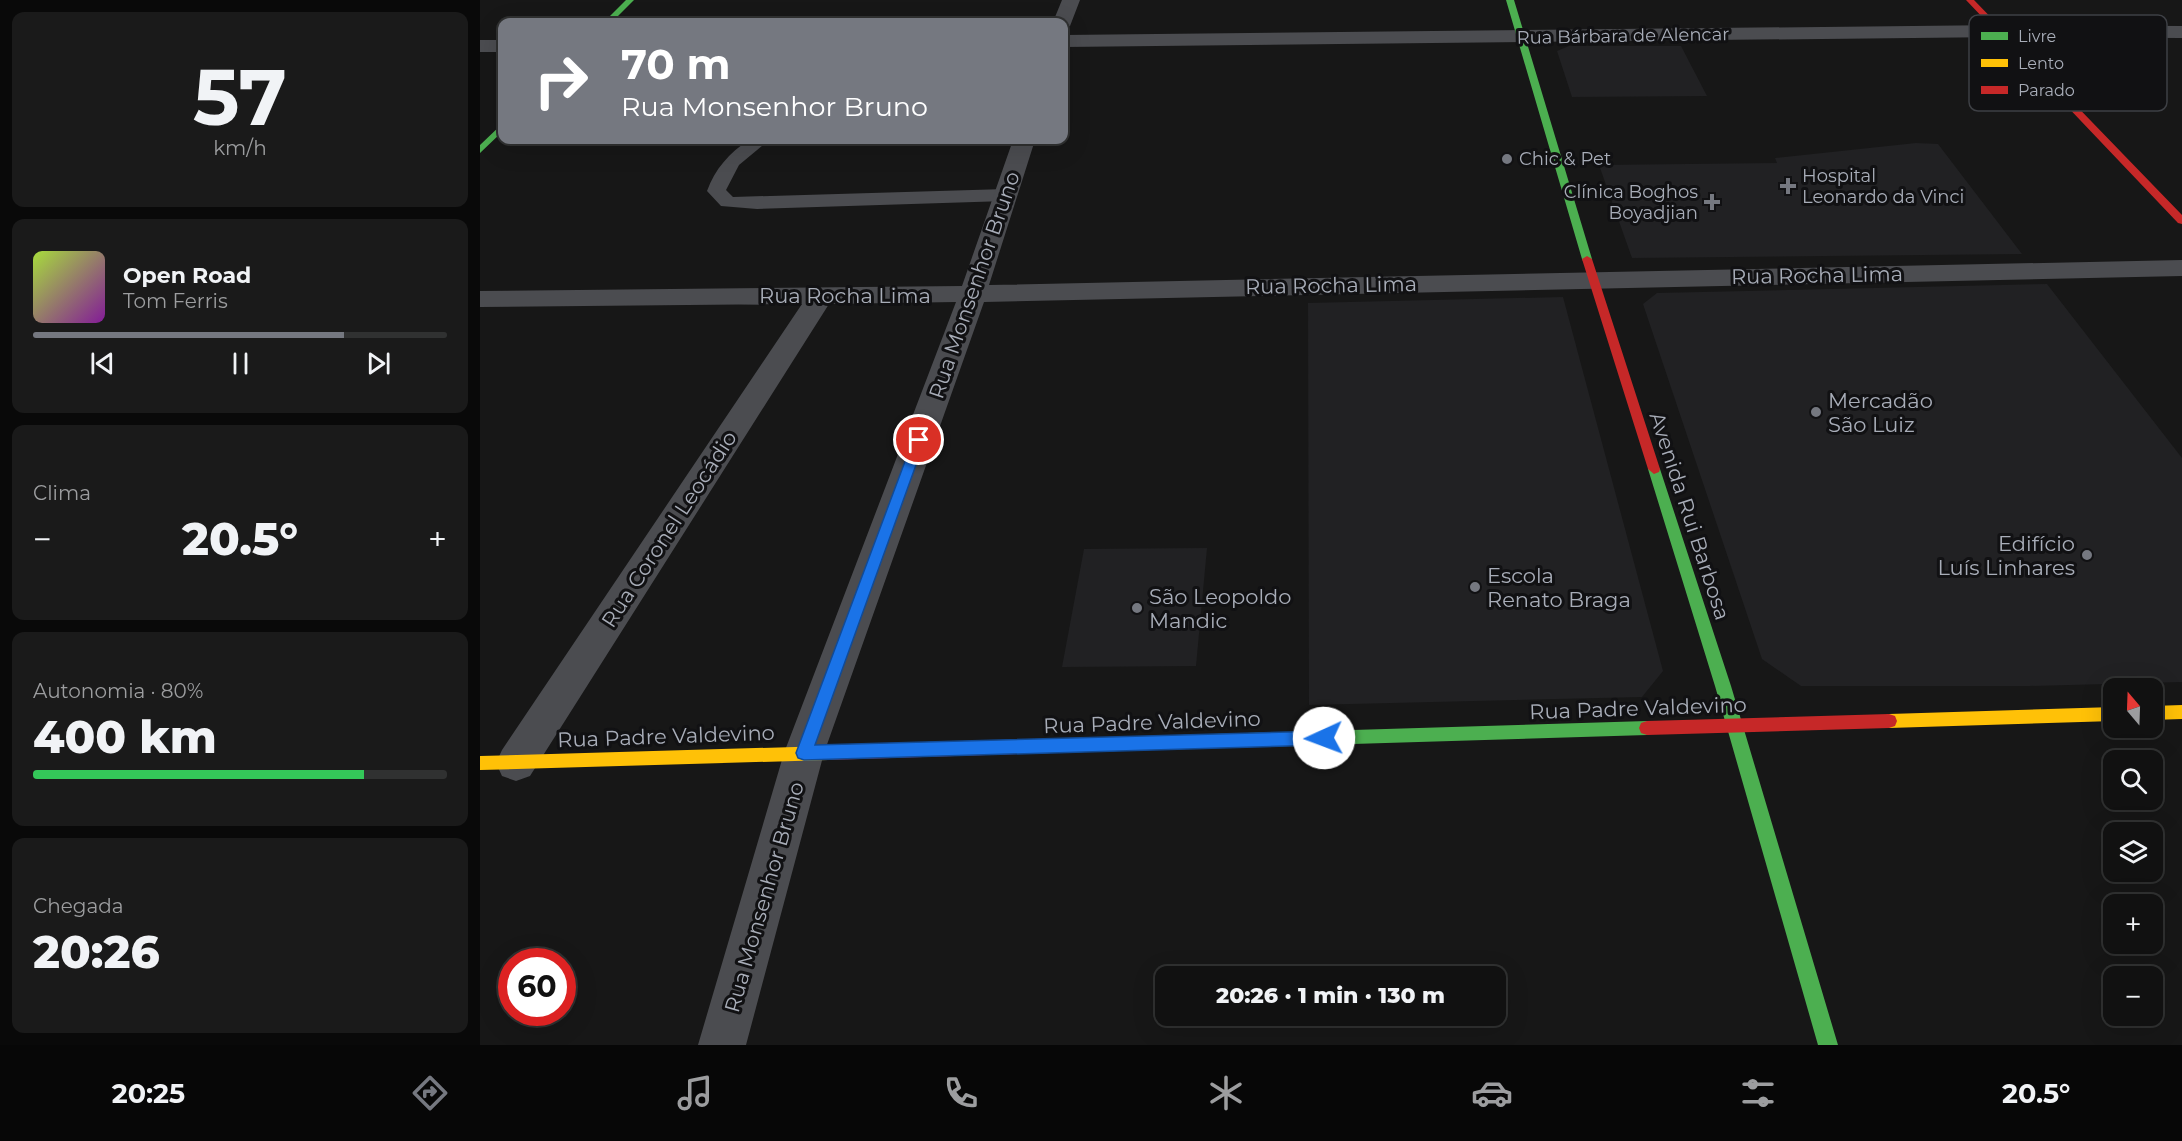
<!DOCTYPE html>
<html lang="pt">
<meta charset="utf-8">
<style>
body{margin:0;font-family:Montserrat,sans-serif;background:#1a1a1a;color:#f1f3f6;height:100vh;display:flex;flex-direction:column;font-size:22px;white-space:nowrap}
*{box-sizing:border-box;margin:0}
p{font-size:20px;color:#9c9d9f}
.icon{flex:none;width:33px;height:33px;fill:none;stroke:currentColor;stroke-width:2;stroke-linecap:round;stroke-linejoin:round}
.map{position:relative;flex:1;overflow:hidden}
.sheet{display:flex;flex-direction:column;gap:12px;padding:12px;background:#090909;width:480px}
.sheet>*{flex:none}
.top-card{position:absolute;left:18px;top:18px;width:570px;height:126px;border-radius:12px;box-shadow:0 6px 24px #0002,0 0 0 2px #303131;background:#757880;color:#fff;overflow:hidden}
.needle{width:39px;rotate:341deg}
.fabs{position:absolute;left:1623px;top:678px;display:grid;gap:12px}
.fabs a{display:grid;place-items:center;width:60px;height:60px;border-radius:12px;background:#111;box-shadow:0 6px 24px #0002,0 0 0 2px #303131;font-size:30px}
.speed{position:absolute;left:18px;top:948px;display:flex;gap:12px;font-size:30px;font-weight:700;text-align:center}
.speed>*{display:grid;place-content:center;width:78px;height:78px;border-radius:50%;background:#111;box-shadow:0 6px 24px #0002,0 0 0 2px #303131;line-height:1}
.speed .limit{border:9px solid #d22;background:#fff;color:#111}
.pin{position:absolute;display:grid;place-items:center;width:51px;height:51px;color:#fff;margin:-26px;border:3px solid #fff;border-radius:50%;box-shadow:0 2px 6px #0007}
.me{position:absolute;width:66px;margin:-33px;rotate:268deg;stroke-linejoin:round;filter:drop-shadow(0 0 4px #0008)}
.turn{display:flex;align-items:center;gap:21px;height:126px;padding:0 24px;font-size:27px}
.turn .icon{width:78px;height:78px;stroke-width:2.5}
.turn b{display:block;font-size:42px;line-height:51px}
.big{font-size:45px;font-weight:800;line-height:1.1}
.sheet .widget{flex:1;display:flex;flex-direction:column;justify-content:center;gap:9px;min-width:0;padding:0 21px;border-radius:12px;background:#1a1a1a}
.sheet .dial{align-items:center;gap:0}
.dial b{font-size:78px;line-height:1}
.song{display:flex;align-items:center;gap:18px}
.cover{width:72px;height:72px;border-radius:9px;background:linear-gradient(135deg,hsl(80 70% 55%),hsl(290 70% 35%))}
.played{height:6px;border-radius:3px;background:linear-gradient(90deg,#757880 75%,#303131 75%)}
.keys{display:flex;justify-content:space-around;direction:ltr}
.heat{display:flex;justify-content:space-between;align-items:center;font-size:33px;direction:ltr}
.charge{height:9px;border-radius:4px;background:linear-gradient(90deg,#34c759 80%,#303131 0)}
.trip{position:absolute;left:675px;top:966px;width:351px;height:60px;border-radius:12px;background:#111;box-shadow:0 6px 24px #0002,0 0 0 2px #303131;font-weight:800;line-height:60px;text-align:center}
.tab-bar{display:flex;height:96px;justify-content:space-around;align-items:center;background:#070707;color:#9c9d9f}
.tab-bar .icon{width:42px;height:42px}
.tab-bar .active{color:#757880}
.tab-bar b{font-size:27px;color:#f1f3f6}
main{display:flex;flex:1;min-height:0}
.map>svg:first-child{display:block}
.built{fill:#212123}
.lines{fill:none;stroke-linecap:round;stroke-linejoin:round}
.lane{fill:#4b4c50;fill-rule:evenodd}
.street{fill:#4b4c50;fill-rule:evenodd}
.fast{fill:#4caf50;fill-rule:evenodd}
.slow{fill:#ffc107;fill-rule:evenodd}
.jam{fill:#c62828;fill-rule:evenodd}
.route{fill:#1a73e8;stroke:#114b97;stroke-width:1.5}
.poi-dot{fill:#757880;stroke:#111113;stroke-width:2}
.labels{text-anchor:middle;dominant-baseline:central;stroke-width:6;stroke-linejoin:round;paint-order:stroke}
.far-street-label{font-size:18px;fill:#a8adb8;stroke:#111113}
.far-poi-label{font-size:18px;fill:#a8adb8;stroke:#111113;text-anchor:start}
.street-label{font-size:21px;fill:#a8adb8;stroke:#111113}
.poi-label{font-size:21px;fill:#a8adb8;stroke:#111113;text-anchor:start}
.key{fill:#111113;stroke:#3e4045;stroke-width:1.5}
.key-label{font-size:16px;fill:#a8adb8}
</style>
<main>
<section class="sheet">
<div class="widget dial"><b>57</b><p>km/h</p></div>
<div class="widget">
<div class="song"><i class="cover"></i><div><b>Open Road</b><p>Tom Ferris</p></div></div>
<div class="played"></div>
<div class="keys"><svg class="icon" aria-label="previous" viewBox="0 0 24 24"><path d="M18 5L8 12l10 7zM5 5v14"/></svg><svg class="icon" aria-label="pause" viewBox="0 0 24 24"><path d="M8 5v14M16 5v14"/></svg><svg class="icon" aria-label="next" viewBox="0 0 24 24"><path d="M6 5l10 7-10 7zM19 5v14"/></svg></div>
</div>
<div class="widget"><p>Clima</p>
<div class="heat"><a>−</a><b class="big">20.5°</b><a>+</a></div>
</div>
<div class="widget"><p>Autonomia · 80%</p><b class="big">400 km</b><div class="charge"></div></div>
<div class="widget"><p>Chegada</p><b class="big">20:26</b></div>
</section>
<div class="map">
<svg width="1702" height="1045" viewBox="0 0 1702 1045">
<rect width="100%" height="100%" fill="#171717"/>
<path class="built" d="M 1089,46 L 1201,46 L 1227,96 L 1092,97 L 1077,51 Z
M 1436,143 L 1458,144 L 1542,254 L 1152,258 L 1119,165 L 1297,163 L 1295,158 Z
M 1567,284 L 1702,458 L 1702,682 L 1549,686 L 1321,686 L 1282,659 L 1163,304 L 1177,293 Z
M 1083,297 L 1183,671 L 1162,697 L 829,705 L 828,303 Z
M 727,548 L 716,666 L 582,667 L 604,549 Z"/>
<g class="lines">
<path class="lane" d="M 269,140 L 289,140 L 259,165 L 246,190 L 253,197 L 526,189 L 533,191 L 535,195 L 533,199 L 526,201 L 277,209 L 241,206 L 227,191 C 235,169 249,153 269,140 Z
M 525,140 L 552,140 L 553,141 L 550,145 L 544,146 L 528,144 Z"/>
<path class="street" d="M 582,0 L 600,0 L 590,26 L 584,28 L 584,22 L 573,22 Z
M 1522,25 L 1702,26 L 1702,38 L 1522,37 L 584,47 L 584,35 Z
M 0,40 L 22,40 L 22,52 L 0,52 Z
M 533,140 L 555,140 L 509,285 L 1702,260 L 1702,276 L 504,302 L 344,753 L 266,1045 L 218,1045 L 304,753 L 476,302 L 349,304 L 50,776 L 36,781 L 22,776 L 16,763 L 22,750 L 322,304 L 0,307 L 0,291 L 482,286 Z"/>
<path class="fast" d="M 146,0 L 154,0 L 132,22 L 124,22 Z
M 1026,0 L 1034,0 L 1112,259 L 1111,261 L 1103,261 L 1102,259 Z
M 22,124 L 22,132 L 0,153 L 0,145 Z
M 1174,464 L 1180,469 L 1251,686 L 1358,1045 L 1338,1045 L 1235,686 L 1168,469 Z
M 1167,721 L 1173,723 L 1175,728 L 1173,733 L 1167,735 L 538,754 L 532,752 L 530,747 L 532,742 L 538,740 Z"/>
<path class="slow" d="M 1702,705 L 1702,719 L 1672,720 L 1672,706 Z
M 1634,707 L 1634,721 L 1409,728 L 1403,726 L 1401,721 L 1403,716 L 1409,714 Z
M 348,746 L 354,748 L 356,753 L 354,758 L 348,760 L 0,770 L 0,756 Z"/>
<path class="jam" d="M 1486,0 L 1494,0 L 1702,215 L 1702,224 L 1698,223 Z
M 1107,256 L 1112,259 L 1180,469 L 1179,472 L 1174,474 L 1168,469 L 1102,259 Z
M 1409,714 L 1415,716 L 1417,721 L 1415,726 L 1409,728 L 1167,735 L 1161,733 L 1159,728 L 1161,723 L 1167,721 Z
M 538,740 L 544,742 L 546,747 L 544,752 L 538,754 L 348,760 L 342,758 L 340,753 L 342,748 L 348,746 Z"/>
</g>
<path class="route" d="M 439,436 L 445,440 L 335,745 L 844,731 L 850,733 L 852,738 L 850,743 L 844,745 L 324,760 L 318,758 L 316,753 L 433,440 Z"/>
<g class="poi-dot">
<circle cx="1027" cy="159" r="6"/>
<path d="M1305 177h6v6h6v6h-6v6h-6v-6h-6v-6h6z"/>
<path d="M1229 193h6v6h6v6h-6v6h-6v-6h-6v-6h6z"/>
<circle cx="1336" cy="412" r="6"/>
<circle cx="1607" cy="555" r="6"/>
<circle cx="995" cy="587" r="6"/>
<circle cx="657" cy="608" r="6"/>
</g>
<g class="labels">
<g class="far-street-label">
<text transform="translate(1143 36) rotate(-1)">Rua Bárbara de Alencar</text>
</g>
<g class="far-poi-label">
<text x="1039" y="159">Chic &amp; Pet</text>
<text x="1322" y="176">Hospital<tspan x="1322" dy="21">Leonardo da Vinci</tspan></text>
<text x="1218" y="192" text-anchor="end">Clínica Boghos<tspan x="1218" dy="21">Boyadjian</tspan></text>
</g>
<g class="street-label">
<text transform="translate(1337 275) rotate(-1)">Rua Rocha Lima</text>
<text transform="translate(494 285) rotate(-71)">Rua Monsenhor Bruno</text>
<text transform="translate(851 285) rotate(-1)">Rua Rocha Lima</text>
<text x="365" y="295">Rua Rocha Lima</text>
<text transform="translate(1210 516) rotate(72)">Avenida Rui Barbosa</text>
<text transform="translate(189 529) rotate(-57)">Rua Coronel Leocádio</text>
<text transform="translate(1158 708) rotate(-2)">Rua Padre Valdevino</text>
<text transform="translate(672 722) rotate(-2)">Rua Padre Valdevino</text>
<text transform="translate(186 736) rotate(-2)">Rua Padre Valdevino</text>
<text transform="translate(284 897) rotate(-74)">Rua Monsenhor Bruno</text>
</g>
<g class="poi-label">
<text x="1348" y="400">Mercadão<tspan x="1348" dy="24">São Luiz</tspan></text>
<text x="1595" y="543" text-anchor="end">Edifício<tspan x="1595" dy="24">Luís Linhares</tspan></text>
<text x="1007" y="575">Escola<tspan x="1007" dy="24">Renato Braga</tspan></text>
<text x="669" y="596">São Leopoldo<tspan x="669" dy="24">Mandic</tspan></text>
</g>
</g>
<rect x="1489" y="15" width="198" height="96" rx="9" class="key"/>
<rect x="1501" y="32" width="27" height="8" fill="#4caf50"/>
<rect x="1501" y="59" width="27" height="8" fill="#ffc107"/>
<rect x="1501" y="86" width="27" height="8" fill="#c62828"/>
<g class="key-label">
<text x="1538" y="42">Livre</text>
<text x="1538" y="69">Lento</text>
<text x="1538" y="96">Parado</text>
</g>
</svg>
<div class="fabs">
<a><svg class="needle" viewBox="-14 -14 28 28"><path d="M0-13l5 13h-10z" fill="#e53935"/><path d="M0 13l5-13h-10z" fill="#9c9d9f"/></svg></a>
<a><svg class="icon" aria-label="search" viewBox="0 0 24 24"><circle cx="10" cy="10" r="6"/><path d="M15 15l6 6"/></svg></a>
<a><svg class="icon" aria-label="layers" viewBox="0 0 24 24"><path d="M12 4l9 5-9 5-9-5zM3 14l9 5 9-5"/></svg></a>
<a>+</a>
<a>−</a>
</div>
<div class="speed"><div class="limit">60</div></div>
<div class="pin" style="left:439px;top:440px;background:#d93025"><svg class="icon" aria-label="arrive" viewBox="0 0 24 24"><path d="M6 21V4h12l-3 4 3 4H6"/></svg></div>
<svg class="me" style="left:844px;top:738px" viewBox="-20 -20 40 40"><circle r="19" fill="#fff"/><path d="M0-13L10 11 0 6-10 11z" fill="#1a73e8"/></svg>
<div class="trip">20:26 · 1 min · 130 m</div>
<div class="top-card">
<div class="turn"><svg class="icon" aria-label="right" viewBox="0 0 24 24"><path d="M7 20v-9h11M14 6l5 5-5 5"/></svg><div><b>70 m</b>Rua Monsenhor Bruno</div></div>
</div>
</div>
</main>
<nav class="tab-bar">
<b>20:25</b>
<svg class="icon active" aria-label="directions" viewBox="0 0 24 24"><path d="M12 3l9 9-9 9-9-9zM9 14v-3h6M13 9l2 2-2 2"/></svg>
<svg class="icon" aria-label="music" viewBox="0 0 24 24"><path d="M9 18V5l10-2v13"/><circle cx="6" cy="18" r="3"/><circle cx="16" cy="16" r="3"/></svg>
<svg class="icon" aria-label="phone" viewBox="0 0 24 24"><path d="M5 4h4l2 5-3 2q2 4 5 5l2-3 5 2v4C11 20 4 13 5 4z"/></svg>
<svg class="icon" aria-label="climate" viewBox="0 0 24 24"><path d="M12 3v18M4 7l16 10M4 17L20 7"/></svg>
<svg class="icon" aria-label="car" viewBox="0 0 24 24"><path d="M5 17H2v-5l4-1 3-4h7l3 4 3 1v5h-3M9 17h6M6 11h13"/><circle cx="7" cy="17" r="2"/><circle cx="17" cy="17" r="2"/></svg>
<svg class="icon" aria-label="filters" viewBox="0 0 24 24"><path d="M4 7h16M4 17h16"/><circle cx="9" cy="7" r="2"/><circle cx="15" cy="17" r="2"/></svg>
<b>20.5°</b>
</nav>
